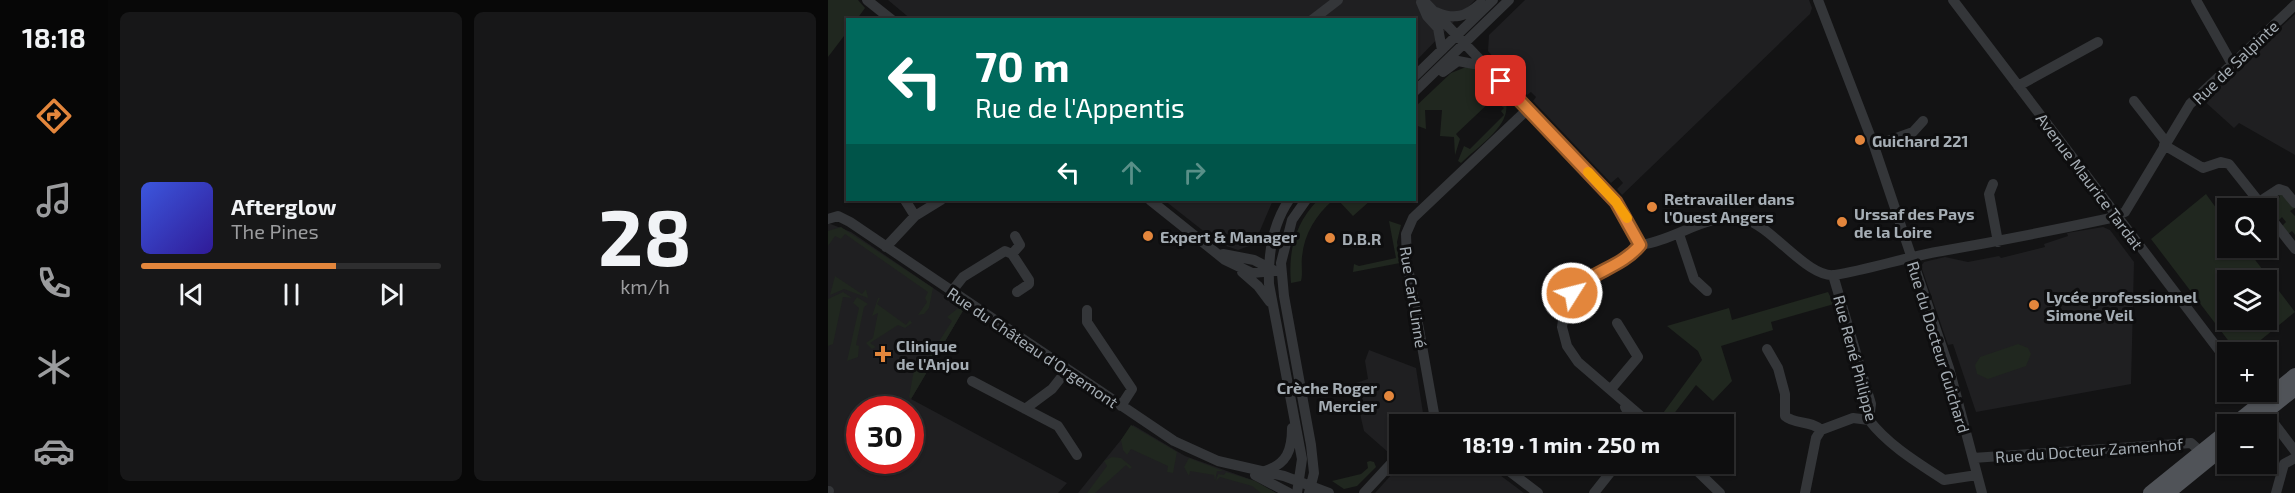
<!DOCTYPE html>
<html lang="fr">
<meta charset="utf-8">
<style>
body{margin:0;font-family:"Exo 2",sans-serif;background:#171718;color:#f1f3f6;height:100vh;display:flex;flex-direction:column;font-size:22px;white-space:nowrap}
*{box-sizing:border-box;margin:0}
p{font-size:20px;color:#9b9c9e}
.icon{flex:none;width:33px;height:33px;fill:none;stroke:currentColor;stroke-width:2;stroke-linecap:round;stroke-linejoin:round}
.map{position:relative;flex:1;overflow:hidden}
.drawer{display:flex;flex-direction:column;gap:12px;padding:12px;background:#080808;width:720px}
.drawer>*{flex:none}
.banner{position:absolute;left:18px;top:18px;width:570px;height:183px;border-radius:0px;box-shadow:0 2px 4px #0004,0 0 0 2px #2e2e2f;background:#00695c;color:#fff;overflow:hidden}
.buttons{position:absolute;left:1389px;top:198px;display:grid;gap:12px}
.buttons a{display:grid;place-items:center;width:60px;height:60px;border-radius:0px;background:#0e0e0f;box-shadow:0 2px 4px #0004,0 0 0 2px #2e2e2f;font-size:30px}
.speed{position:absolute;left:18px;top:396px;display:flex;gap:12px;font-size:30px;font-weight:700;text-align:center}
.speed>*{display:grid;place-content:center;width:78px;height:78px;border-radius:50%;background:#0e0e0f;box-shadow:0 2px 4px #0004,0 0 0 2px #2e2e2f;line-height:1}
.speed .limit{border:9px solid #d22;background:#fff;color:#111}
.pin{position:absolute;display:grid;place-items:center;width:51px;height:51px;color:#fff;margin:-26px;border-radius:12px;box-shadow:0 3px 9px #0006}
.me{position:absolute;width:66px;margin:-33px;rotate:54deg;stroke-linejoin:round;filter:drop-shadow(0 0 4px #0008)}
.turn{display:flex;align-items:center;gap:21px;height:126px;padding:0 30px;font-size:27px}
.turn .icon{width:78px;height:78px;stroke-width:2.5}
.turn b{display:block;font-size:42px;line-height:51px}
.lanes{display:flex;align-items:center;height:57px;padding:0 30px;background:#0003;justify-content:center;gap:30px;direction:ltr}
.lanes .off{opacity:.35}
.drawer .widget{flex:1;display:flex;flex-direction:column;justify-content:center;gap:9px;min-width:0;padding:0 21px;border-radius:9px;background:#171718}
.drawer .dial{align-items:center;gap:0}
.dial b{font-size:78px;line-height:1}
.song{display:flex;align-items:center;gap:18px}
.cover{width:72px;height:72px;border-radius:9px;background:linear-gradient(135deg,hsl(230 70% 55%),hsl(250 70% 35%))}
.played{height:6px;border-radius:3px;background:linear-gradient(90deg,#e3863c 65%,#2e2e2f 65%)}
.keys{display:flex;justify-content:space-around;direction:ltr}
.drawer .tiles{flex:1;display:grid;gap:12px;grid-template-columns:repeat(2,1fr)}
.trip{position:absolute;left:561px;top:414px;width:345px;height:60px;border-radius:0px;background:#0e0e0f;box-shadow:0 2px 4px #0004,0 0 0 2px #2e2e2f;font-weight:700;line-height:60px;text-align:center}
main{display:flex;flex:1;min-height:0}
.tab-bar{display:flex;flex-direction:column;width:108px;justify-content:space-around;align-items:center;background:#060606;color:#9b9c9e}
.tab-bar .icon{width:42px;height:42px}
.tab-bar .on{color:#e3863c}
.tab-bar b{font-size:27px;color:#f1f3f6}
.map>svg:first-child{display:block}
.built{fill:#1f1f21;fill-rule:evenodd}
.green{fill:#20271f;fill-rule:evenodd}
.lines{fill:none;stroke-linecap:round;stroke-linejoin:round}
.minor{stroke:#343639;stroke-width:10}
.major{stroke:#505358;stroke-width:14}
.route-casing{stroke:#945727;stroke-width:15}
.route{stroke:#e3863c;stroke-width:10}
.slow{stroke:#f59e0b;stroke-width:10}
.poi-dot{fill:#e3863c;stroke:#0e0e0f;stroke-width:2}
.labels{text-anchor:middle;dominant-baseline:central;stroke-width:6;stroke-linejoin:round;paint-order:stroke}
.street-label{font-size:16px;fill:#a5adb4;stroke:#0e0e0f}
.poi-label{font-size:16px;font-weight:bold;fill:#a5adb4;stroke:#0e0e0f;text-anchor:start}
</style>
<main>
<nav class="tab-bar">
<b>18:18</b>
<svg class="icon on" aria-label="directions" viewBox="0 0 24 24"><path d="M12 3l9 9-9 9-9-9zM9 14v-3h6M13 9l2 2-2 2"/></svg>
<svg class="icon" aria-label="music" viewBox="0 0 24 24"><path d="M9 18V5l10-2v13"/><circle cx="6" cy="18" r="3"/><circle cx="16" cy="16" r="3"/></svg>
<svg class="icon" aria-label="phone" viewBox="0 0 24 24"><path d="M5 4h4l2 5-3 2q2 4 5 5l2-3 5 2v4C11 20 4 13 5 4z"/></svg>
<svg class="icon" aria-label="climate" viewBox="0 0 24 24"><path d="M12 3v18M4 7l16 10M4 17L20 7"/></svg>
<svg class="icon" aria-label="car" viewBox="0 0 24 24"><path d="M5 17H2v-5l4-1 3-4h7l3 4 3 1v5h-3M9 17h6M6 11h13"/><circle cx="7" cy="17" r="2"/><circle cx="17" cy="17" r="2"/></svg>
</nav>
<section class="drawer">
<div class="tiles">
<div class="widget">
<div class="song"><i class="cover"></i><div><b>Afterglow</b><p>The Pines</p></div></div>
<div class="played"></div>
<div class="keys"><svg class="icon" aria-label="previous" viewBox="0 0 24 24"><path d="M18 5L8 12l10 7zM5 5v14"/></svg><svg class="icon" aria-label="pause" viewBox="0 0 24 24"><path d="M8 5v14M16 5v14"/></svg><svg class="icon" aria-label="next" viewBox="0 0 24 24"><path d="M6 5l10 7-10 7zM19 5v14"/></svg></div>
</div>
<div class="widget dial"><b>28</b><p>km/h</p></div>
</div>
</section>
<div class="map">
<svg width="1467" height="493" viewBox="0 0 1467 493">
<rect width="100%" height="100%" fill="#131314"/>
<path class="built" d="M 60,0 L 647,0 L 587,62 L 586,20 L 84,20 Z
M 697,0 L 981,0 L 984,8 L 982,14 L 794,195 L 789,189 L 795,183 L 790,177 L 783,183 L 705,101 L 708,97 L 703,92 L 699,95 L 660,51 L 661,35 Z
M 1467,14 L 1467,155 L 1411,123 L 1406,128 L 1375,100 Z
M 336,200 L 445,200 L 428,240 L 421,246 L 410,250 L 392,244 Z
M 0,223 L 23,232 L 136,309 L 83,399 L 239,483 L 230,493 L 0,493 ZM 32,410 L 82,410 L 82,460 L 32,460 Z
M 1275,227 L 1282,230 L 1306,262 L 1303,384 L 1148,412 L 1125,344 L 1120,345 L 1093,266 L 1096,262 L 1117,257 L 1140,262 L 1171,256 L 1173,258 L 1217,247 L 1216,244 L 1240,236 L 1239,233 Z
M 541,350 L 588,368 L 595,413 L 584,424 L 572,424 L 571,439 L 561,453 L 536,431 L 533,418 L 528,383 L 540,379 L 537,361 Z
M 305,425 L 357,456 L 427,481 L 448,493 L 250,493 Z
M 573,464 L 657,464 L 696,493 L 547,493 Z"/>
<path class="green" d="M 0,0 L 30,0 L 37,8 L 29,19 L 20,20 L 19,32 L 0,57 Z
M 638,67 C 652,69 659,78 668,87 C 699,116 653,143 633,163 L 630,161 L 636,146 L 642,149 L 676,115 L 673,111 L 676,108 L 665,99 L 628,134 L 632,139 L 627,155 L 626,137 L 612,136 L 614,110 L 597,110 L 598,129 L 587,125 L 587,107 L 623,73 Z
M 1451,191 L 1467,208 L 1462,211 L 1467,216 L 1467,235 L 1464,231 L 1460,234 L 1454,226 L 1458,222 L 1454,217 L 1450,221 L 1439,206 L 1439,199 L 1443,204 L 1452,197 L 1449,192 Z
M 1378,194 L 1399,223 L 1400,248 L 1418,248 L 1467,312 L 1418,352 L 1409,352 L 1323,239 ZM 1400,280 L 1438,280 L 1438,320 L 1400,320 Z
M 490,200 L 505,200 C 488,215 476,234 474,257 C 473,265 475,274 473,281 L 463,283 C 460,252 467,223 490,200 Z
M 510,200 L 543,200 L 525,216 Z
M 561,221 L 573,225 L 569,242 L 572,263 L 525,272 L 526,264 L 531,266 L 568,258 Z
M 13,227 L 105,288 L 101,308 L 96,314 L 90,315 L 99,302 L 97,298 L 100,292 L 17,234 L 13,239 L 7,236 L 0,246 L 0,231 Z
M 7,276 L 34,294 L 38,289 L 40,298 L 16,289 L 2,295 Z
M 15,292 L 24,298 L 15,297 L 5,344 L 0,346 L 0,299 Z
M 1000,292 L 1006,304 L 943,322 L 945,330 L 893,346 L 904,381 L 885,401 L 868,385 L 838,424 L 830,420 L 874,360 L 870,351 L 839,326 L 901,308 L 904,320 Z
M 29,297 L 40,304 L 36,307 L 28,345 L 31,346 L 30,357 L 19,361 L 31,308 L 25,303 Z
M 50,298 L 52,298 L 49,304 L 78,325 L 82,320 L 84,323 L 77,328 L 70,325 L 42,343 L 48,347 L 44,349 L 38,343 L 45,338 L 50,313 L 44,316 Z
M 129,309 L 136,309 L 83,399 L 81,397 L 86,370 L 88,367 L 93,370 L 124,321 L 119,317 Z
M 1190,344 L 1200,348 L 1203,354 L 1198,366 L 1160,379 L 1149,374 L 1147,365 L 1152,357 Z
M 303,425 L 349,452 L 345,473 L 339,472 L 340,466 L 303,449 L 299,455 L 295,450 L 293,440 Z
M 284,457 L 293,458 L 304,467 L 302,469 L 298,465 L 267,493 L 259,493 L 279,466 L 276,461 Z
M 361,458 L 395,471 L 389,471 L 387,481 L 386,475 L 362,471 L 361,476 L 356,467 Z
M 542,461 L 546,462 L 548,467 L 529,486 L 516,489 L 504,481 L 533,474 L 540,468 L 539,462 Z
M 398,472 L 427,481 L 448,493 L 433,493 L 424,486 L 392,477 L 388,481 L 390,474 L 396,475 Z"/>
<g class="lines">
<path class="minor" d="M 39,0 L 64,20
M 595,0 L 788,202 L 812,245
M 990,0 L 1045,143 L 1121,368 L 1154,493
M 1125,0 L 1400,362
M 1368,0 L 1404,64
M 593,2 L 599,16 L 610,28 L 614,50
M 608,12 C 626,20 638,17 653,3
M 484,20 L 510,0
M 615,72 L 630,61 L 656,66
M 586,77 L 665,0
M 1190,86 L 1270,42
M 586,92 L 681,0
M 1306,101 L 1338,142
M 1336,145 L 1375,168 L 1393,162 L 1401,164 L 1436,208
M 1046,146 L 1085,132 L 1095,121
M 1165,184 L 1161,194 L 1170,242
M 77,200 L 87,216
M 322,200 L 397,260 L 424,273 L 447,271
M 461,200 C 444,225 440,254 441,284 L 474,459 L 469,493
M 478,200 L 464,220 L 453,263 L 456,296 L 483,445 L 486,473 L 481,493
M 1431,202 L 1451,189 L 1457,191 L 1467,203
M 1438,212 L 1467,249
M 0,219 L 10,216 L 22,222 L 346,441 L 390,461 L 456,476 L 501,493
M 851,234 L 866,279 L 879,291
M 187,236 L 192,245 L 184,254 L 201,280 L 201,284 L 189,292
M 812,245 C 847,241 880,211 916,219 C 943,225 980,279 1007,275 C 1043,269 1078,257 1114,251 C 1170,241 1227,230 1283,218 L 1297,212 L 1362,104 L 1467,5
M 812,245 L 794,262 L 748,289 L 737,307 L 734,327 L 739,346 L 750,362 L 822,424
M 58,247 L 87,216 L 113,200
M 395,254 L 426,260 L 445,270
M 414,272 L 430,286 L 442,302
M 1005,275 L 1043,404 L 1041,420 C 1060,445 1090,463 1116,480 L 1149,475
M 124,291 L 135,277 L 177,251 L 184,254
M 259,310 L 259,322 L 304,389 L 293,406
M 939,349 L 950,368 L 957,394 L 957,416 C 967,425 983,420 993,430
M 144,381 L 230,426 L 249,455
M 783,389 L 810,357 L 789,323
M 1422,392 L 1467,451
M 797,407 L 806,424
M 197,409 L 224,389 L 239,370
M 607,419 L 619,424
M 600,424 L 607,419 L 579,262 L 578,234 L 585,218 L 700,109
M 896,435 L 896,433
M 1145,458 L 1363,443 L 1373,452
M 672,464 L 710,493
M 862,464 L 892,493
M 437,471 C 459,464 464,450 464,428
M 427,475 L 461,493
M 0,492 L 1,491
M 536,493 L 572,454
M 766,493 L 789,464
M 977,493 L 988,438 L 993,430 L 1025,418 L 1041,420
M 1448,493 L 1456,464 L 1467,458"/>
<path class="major" d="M 1406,424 L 1467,375
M 1423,424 L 1467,389
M 1322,493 L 1400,430
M 1340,493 L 1400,444"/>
</g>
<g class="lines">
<g class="route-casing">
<path id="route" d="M 673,81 L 788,202 L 812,245 C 793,268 763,271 744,293"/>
</g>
<use href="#route" class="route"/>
<path class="slow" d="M 760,172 L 788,202 L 799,218"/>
</g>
<g class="poi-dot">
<circle cx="1032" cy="140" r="6"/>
<circle cx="824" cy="207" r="6"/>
<circle cx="1014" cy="222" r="6"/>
<circle cx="320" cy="236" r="6"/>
<circle cx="502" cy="238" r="6"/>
<circle cx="1206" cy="305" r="6"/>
<path d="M52 345h6v6h6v6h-6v6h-6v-6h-6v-6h6z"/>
<circle cx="561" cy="396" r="6"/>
</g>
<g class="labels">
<g class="street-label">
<text transform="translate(1407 62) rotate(-44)">Rue de Salpinte</text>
<text transform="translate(1262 181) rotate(53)">Avenue Maurice Tardat</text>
<text transform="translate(586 297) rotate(81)">Rue Carl Linné</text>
<text transform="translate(205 347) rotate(34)">Rue du Château d'Orgemont</text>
<text transform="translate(1111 347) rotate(73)">Rue du Docteur Guichard</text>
<text transform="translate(1028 358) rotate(75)">Rue René Philippe</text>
<text transform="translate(1261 450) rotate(-4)">Rue du Docteur Zamenhof</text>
</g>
<g class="poi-label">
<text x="1044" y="140">Guichard 221</text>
<text x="836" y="198">Retravailler dans<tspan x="836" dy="18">l'Ouest Angers</tspan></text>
<text x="1026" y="213">Urssaf des Pays<tspan x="1026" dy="18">de la Loire</tspan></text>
<text x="332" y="236">Expert &amp; Manager</text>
<text x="514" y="238">D.B.R</text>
<text x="1218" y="296">Lycée professionnel<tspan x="1218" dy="18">Simone Veil</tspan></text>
<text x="68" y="345">Clinique<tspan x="68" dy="18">de l'Anjou</tspan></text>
<text x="549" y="387" text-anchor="end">Crèche Roger<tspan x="549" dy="18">Mercier</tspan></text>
</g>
</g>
</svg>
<div class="buttons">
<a><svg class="icon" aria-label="search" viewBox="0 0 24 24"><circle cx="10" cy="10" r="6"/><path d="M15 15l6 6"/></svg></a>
<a><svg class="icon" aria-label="layers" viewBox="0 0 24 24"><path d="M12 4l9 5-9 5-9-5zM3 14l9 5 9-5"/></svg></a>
<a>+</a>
<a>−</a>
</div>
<div class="speed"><div class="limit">30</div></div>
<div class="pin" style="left:673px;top:81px;background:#d93025"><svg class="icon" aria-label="arrive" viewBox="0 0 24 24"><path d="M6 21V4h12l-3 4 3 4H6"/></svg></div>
<svg class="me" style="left:744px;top:293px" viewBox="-20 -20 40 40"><circle r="17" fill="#e3863c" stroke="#fff" stroke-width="3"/><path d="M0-11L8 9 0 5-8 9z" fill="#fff"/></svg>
<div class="trip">18:19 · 1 min · 250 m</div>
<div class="banner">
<div class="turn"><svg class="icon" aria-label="left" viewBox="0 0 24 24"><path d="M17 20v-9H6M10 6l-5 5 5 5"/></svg><div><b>70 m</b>Rue de l'Appentis</div></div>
<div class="lanes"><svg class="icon" aria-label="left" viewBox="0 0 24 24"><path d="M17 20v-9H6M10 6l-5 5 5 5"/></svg><svg class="icon off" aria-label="ahead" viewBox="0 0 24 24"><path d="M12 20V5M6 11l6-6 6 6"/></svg><svg class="icon off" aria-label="right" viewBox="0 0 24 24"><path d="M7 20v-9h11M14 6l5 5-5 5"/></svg></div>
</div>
</div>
</main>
